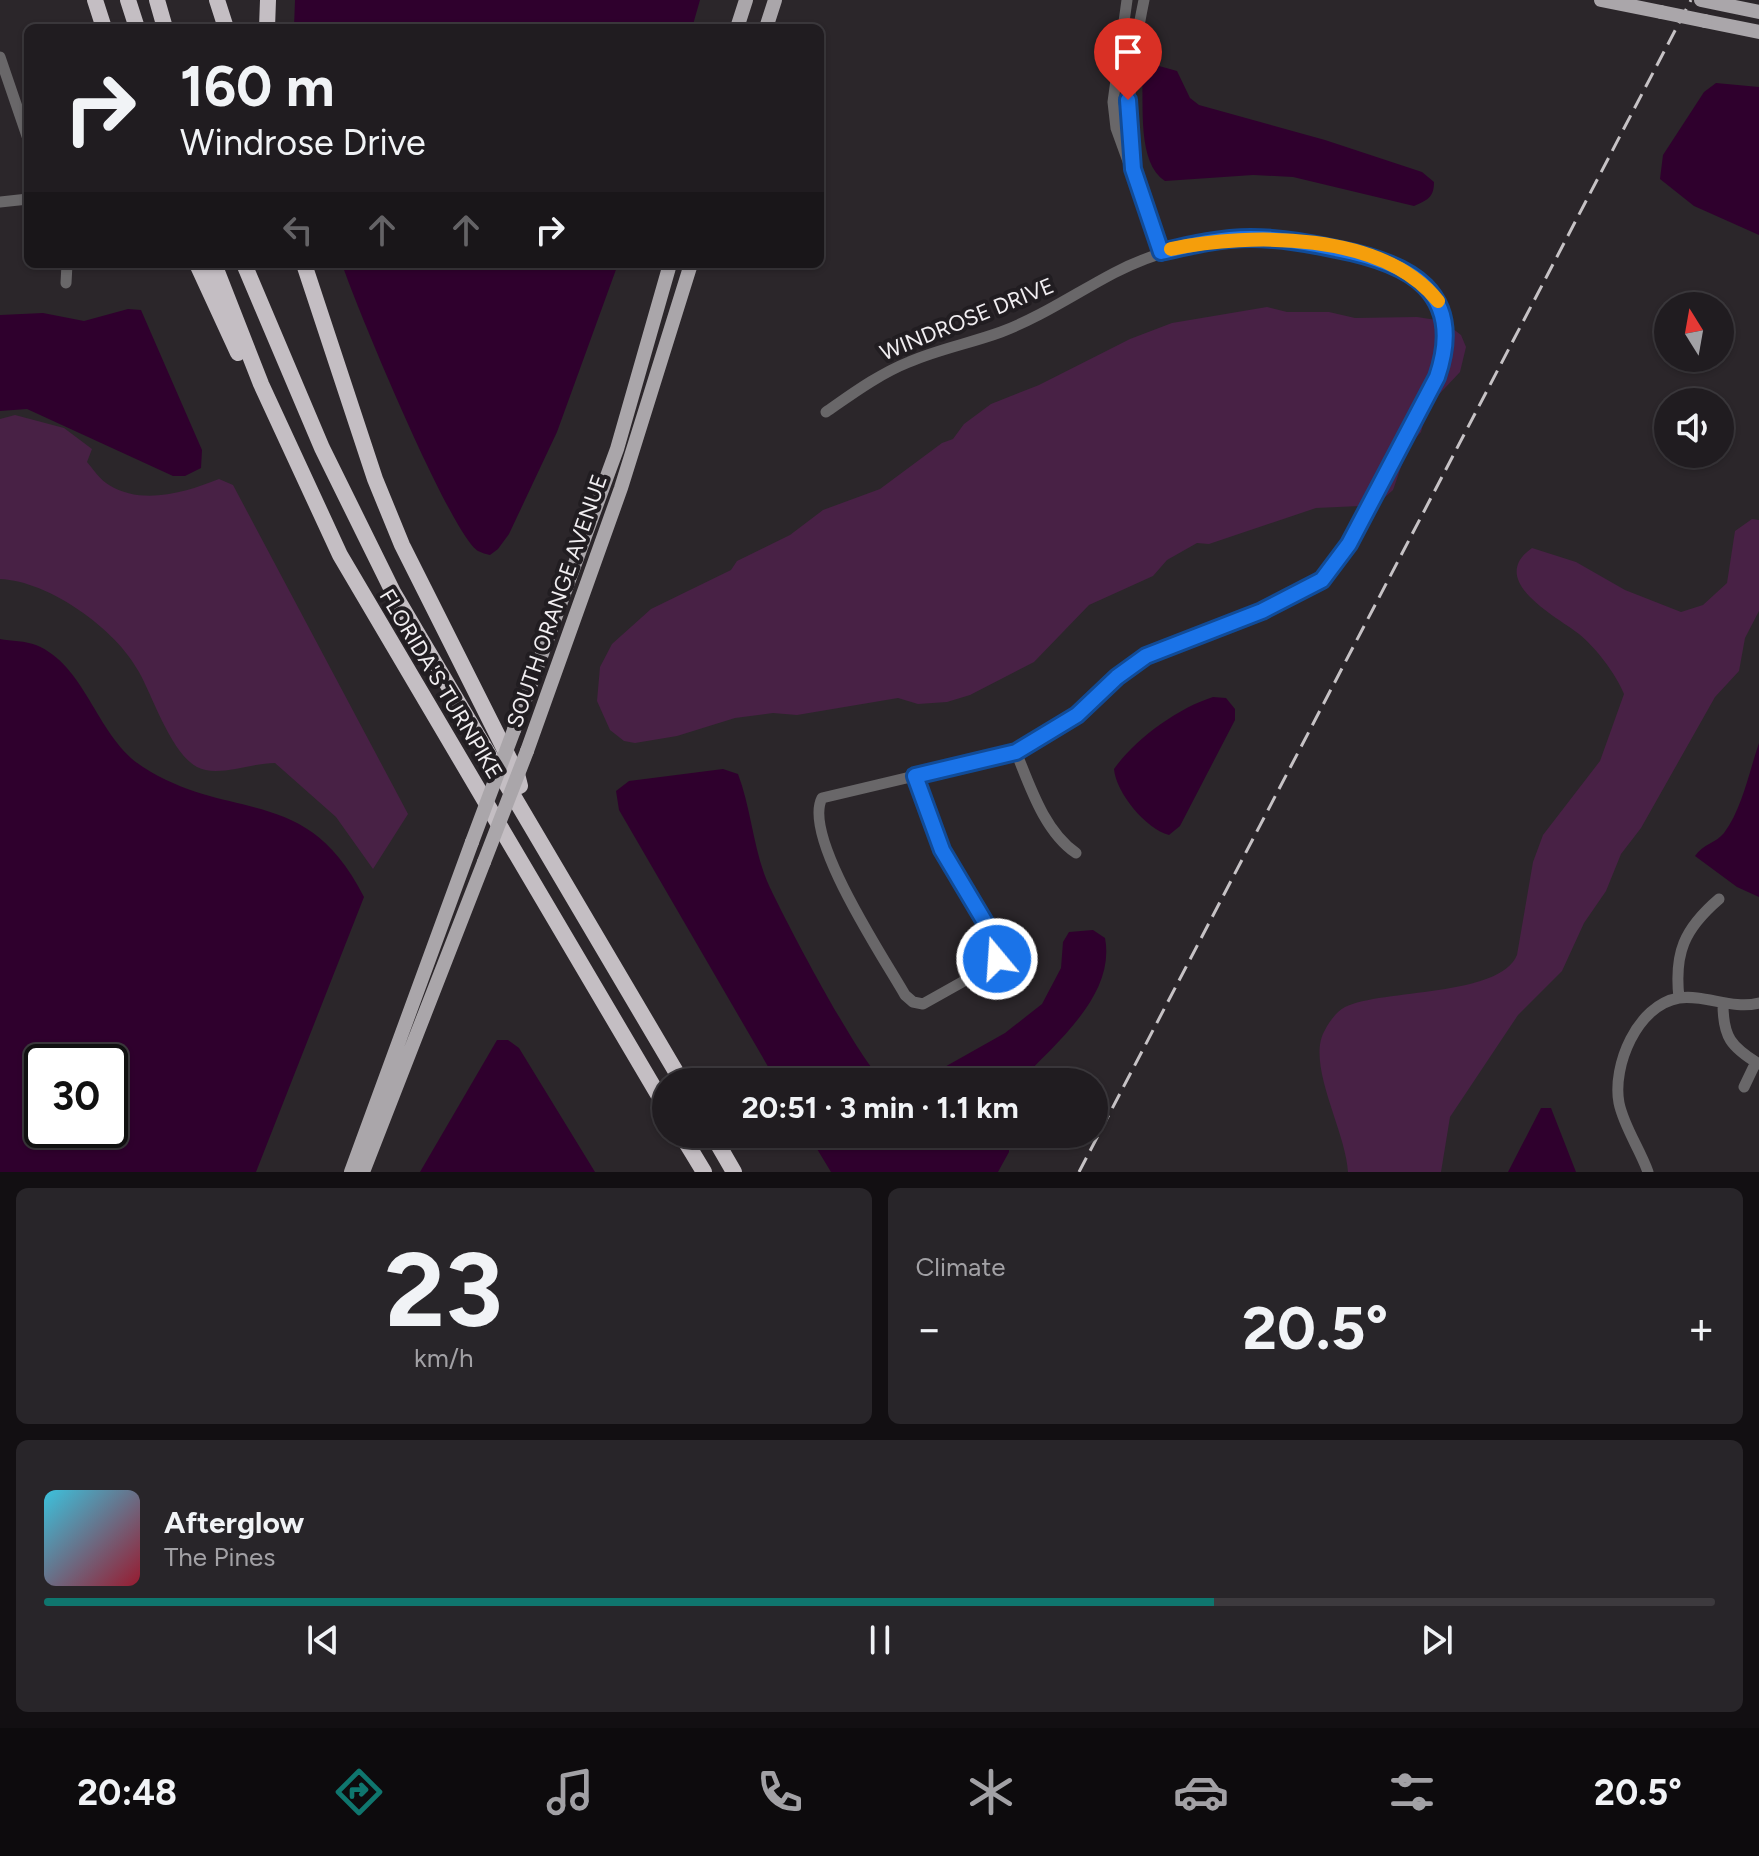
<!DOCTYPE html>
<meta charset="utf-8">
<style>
body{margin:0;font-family:Figtree,sans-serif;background:#282529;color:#f1f3f6;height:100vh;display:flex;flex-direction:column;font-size:30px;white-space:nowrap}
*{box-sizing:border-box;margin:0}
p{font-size:26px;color:#a2a1a5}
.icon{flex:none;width:44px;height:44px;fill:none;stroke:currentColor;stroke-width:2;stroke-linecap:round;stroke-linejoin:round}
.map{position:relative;height:1172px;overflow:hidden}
.drawer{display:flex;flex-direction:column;gap:16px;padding:16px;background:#120f12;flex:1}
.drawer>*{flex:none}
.top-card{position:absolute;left:24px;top:24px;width:800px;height:244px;border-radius:12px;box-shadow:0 2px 6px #0004,0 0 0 2px #3d3a3e;background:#201c20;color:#f1f3f6;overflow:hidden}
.needle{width:52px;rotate:349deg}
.tools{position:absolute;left:1654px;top:292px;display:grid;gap:16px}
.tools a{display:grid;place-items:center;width:80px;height:80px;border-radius:50%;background:#201c20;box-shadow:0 2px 6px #0004,0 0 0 2px #3d3a3e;font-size:40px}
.speed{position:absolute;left:24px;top:1044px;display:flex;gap:16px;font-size:40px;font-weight:700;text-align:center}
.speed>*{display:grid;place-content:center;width:104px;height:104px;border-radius:50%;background:#201c20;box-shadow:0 2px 6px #0004,0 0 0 2px #3d3a3e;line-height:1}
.speed .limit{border:4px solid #111;border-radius:12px;background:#fff;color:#111}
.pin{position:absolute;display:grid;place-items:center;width:68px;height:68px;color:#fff;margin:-82px -34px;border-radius:50% 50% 50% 0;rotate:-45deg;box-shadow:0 0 8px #0007}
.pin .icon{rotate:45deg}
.me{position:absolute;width:88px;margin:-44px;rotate:342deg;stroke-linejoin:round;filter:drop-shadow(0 0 6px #0008)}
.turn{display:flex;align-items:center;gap:28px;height:168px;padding:0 24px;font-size:36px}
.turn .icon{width:104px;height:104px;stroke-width:2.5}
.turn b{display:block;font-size:56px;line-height:68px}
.lanes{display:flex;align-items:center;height:76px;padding:0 24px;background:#0003;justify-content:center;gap:40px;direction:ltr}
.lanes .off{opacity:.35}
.big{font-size:60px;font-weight:700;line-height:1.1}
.drawer .tile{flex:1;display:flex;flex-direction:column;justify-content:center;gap:12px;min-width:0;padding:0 28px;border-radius:12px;background:#282529}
.drawer .dial{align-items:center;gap:0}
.dial b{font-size:104px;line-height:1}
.song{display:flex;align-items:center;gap:24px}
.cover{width:96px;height:96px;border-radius:12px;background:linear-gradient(135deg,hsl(190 70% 55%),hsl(350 70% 35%))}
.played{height:8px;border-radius:4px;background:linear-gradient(90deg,#0f766e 70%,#3d3a3e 70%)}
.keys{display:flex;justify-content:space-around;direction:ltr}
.heat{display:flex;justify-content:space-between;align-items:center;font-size:44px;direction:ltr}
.drawer .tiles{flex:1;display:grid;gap:16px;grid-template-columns:1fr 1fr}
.tile:last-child{grid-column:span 2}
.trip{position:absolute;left:652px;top:1068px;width:456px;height:80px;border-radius:40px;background:#201c20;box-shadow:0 2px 6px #0004,0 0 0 2px #3d3a3e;font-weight:700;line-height:80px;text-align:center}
.tab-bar{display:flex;height:128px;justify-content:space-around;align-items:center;background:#0d0b0d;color:#a2a1a5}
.tab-bar .icon{width:56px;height:56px}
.tab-bar .current{color:#0f766e}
.tab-bar b{font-size:36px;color:#f1f3f6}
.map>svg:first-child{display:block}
.green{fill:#482145}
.water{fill:#2f002d;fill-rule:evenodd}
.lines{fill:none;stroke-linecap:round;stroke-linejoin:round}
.minor{stroke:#696769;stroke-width:11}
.major{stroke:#aaa6aa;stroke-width:14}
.highway{stroke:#c4bec3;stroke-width:16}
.rail{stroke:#c6c2c5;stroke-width:3;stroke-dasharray:16 8;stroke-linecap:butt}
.major-bridge{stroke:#aaa6aa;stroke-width:14}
.route-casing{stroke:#114b97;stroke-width:20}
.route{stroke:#1a73e8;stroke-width:14}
.slow{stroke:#f59e0b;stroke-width:14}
.labels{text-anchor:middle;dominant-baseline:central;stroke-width:8;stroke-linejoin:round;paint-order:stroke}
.street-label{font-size:22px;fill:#f1eef1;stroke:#211d21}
</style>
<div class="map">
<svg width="1759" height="1172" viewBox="0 0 1759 1172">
<rect width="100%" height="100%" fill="#2b262a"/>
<path class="green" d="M 1267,307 L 1287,312 L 1329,312 L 1355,318 L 1417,317 L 1443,321 L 1461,335 L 1466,347 L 1460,372 L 1428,406 L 1421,432 L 1408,447 L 1393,490 L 1384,498 L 1360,506 L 1316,508 L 1209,544 L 1197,543 L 1167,560 L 1153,576 L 1089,605 L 1034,662 L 970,695 L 947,702 L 918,704 L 898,698 L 797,715 L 773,713 L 735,718 L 677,736 L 635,743 L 624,741 L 610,730 L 597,701 L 600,667 L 612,644 L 651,609 L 731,570 L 737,561 L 790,535 L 823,510 L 880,489 L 942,443 L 953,439 L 964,424 L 991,404 L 1039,385 L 1130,339 L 1172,323 Z
M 15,415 L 64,428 L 92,449 L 87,462 C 93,469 100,480 109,485 C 143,506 186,492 219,479 L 233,485 L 408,814 L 373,869 L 336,817 L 275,763 C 250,763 217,778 197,767 C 171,753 153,697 139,672 C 116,629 49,581 0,579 L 0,419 Z
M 1752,519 L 1759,520 L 1759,611 L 1745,638 L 1739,671 L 1715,697 L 1641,828 L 1621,854 L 1606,891 L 1584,923 L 1562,971 L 1518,1015 L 1450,1117 L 1441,1172 L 1348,1172 C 1346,1131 1305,1063 1325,1030 C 1329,1022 1337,1011 1345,1007 C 1382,989 1500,997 1517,955 L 1533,862 L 1543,835 L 1600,761 L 1624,694 C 1616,674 1596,648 1579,634 C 1559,618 1485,581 1532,548 L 1576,562 L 1625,590 L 1681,612 L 1703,605 L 1727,583 L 1735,531 Z"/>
<path class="water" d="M 295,0 L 700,0 L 692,28 L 294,28 Z
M 1152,64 L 1177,71 L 1190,98 L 1199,105 L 1325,140 L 1422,172 L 1434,182 C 1434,198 1427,200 1414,206 L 1293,177 L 1253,175 L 1165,181 C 1137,163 1144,106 1142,76 Z
M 1716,83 L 1759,87 L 1759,235 L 1694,206 L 1660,179 L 1663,155 L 1704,92 Z
M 342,264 L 618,264 L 557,432 L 509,534 L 498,549 L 490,555 C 486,554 482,553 478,551 C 450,533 356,306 342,264 Z
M 128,309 L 141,310 L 202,450 L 201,468 L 185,476 L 173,476 L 27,409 L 0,411 L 0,315 L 43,313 L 84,321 Z
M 0,639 C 11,641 26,641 36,645 C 87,666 96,737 143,767 C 232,824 306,782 364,897 L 256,1172 L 0,1172 ZM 42,1062 L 110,1062 L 110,1130 L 42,1130 Z
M 1213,697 L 1226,698 L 1235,709 L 1235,720 L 1180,826 L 1169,835 C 1146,829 1116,793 1114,769 C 1135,739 1178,708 1213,697 Z
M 1759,743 L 1759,897 L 1737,887 L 1695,856 C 1703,844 1716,843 1724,833 C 1742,809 1749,772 1759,743 Z
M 723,769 L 738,774 C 751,808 753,847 767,881 C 780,911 864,1071 885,1082 L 777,1082 L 619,810 L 616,791 L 629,781 Z
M 1093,930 L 1105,938 C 1116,995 1055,1044 1019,1082 L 918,1082 L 1005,1033 L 1042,1004 L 1061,968 L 1063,942 L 1069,932 Z
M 497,1040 L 508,1040 L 519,1048 L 595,1172 L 420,1172 Z
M 1541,1108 L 1551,1108 L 1576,1172 L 1508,1172 Z
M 808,1134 L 1009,1134 L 1009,1152 L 998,1172 L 831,1172 Z"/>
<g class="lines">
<path class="minor" d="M 1127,0 L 1113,102 L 1116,128 L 1161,252
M 0,57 L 28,139
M 1131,157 C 1125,102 1133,54 1144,0
M 0,202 L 28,199
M 66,283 L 67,264
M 826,412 C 852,394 879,374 909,362 C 939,349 971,343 1001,332 C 1041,317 1076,293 1114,273 C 1181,238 1253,233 1326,247 C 1355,252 1388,258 1412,275 C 1449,301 1451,337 1437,377 L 1349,544 L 1322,580 L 1262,611 L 1182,639 L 1146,656 L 1117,677 L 1077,715 L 1016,752 L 822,798 C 802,836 884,958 905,995 L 913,1002 L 923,1004 L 989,967 L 997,959 L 998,950 L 942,850 L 915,776
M 1016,752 C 1030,786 1044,831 1076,853
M 1679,998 C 1674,953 1684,929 1719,899
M 1723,1004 C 1723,1037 1731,1047 1759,1064
M 1744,1087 L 1756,1062
M 1648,1172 C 1640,1149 1624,1127 1619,1103 C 1612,1066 1637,1005 1679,998 C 1705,994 1732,1010 1759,1003"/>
<path class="major" d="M 1601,0 L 1661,12
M 1701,0 L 1759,12
M 1705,21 L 1759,32
M 737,28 L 746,0
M 766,28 L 775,0
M 514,730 L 617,449 L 670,264
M 527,751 L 621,488 L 691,264
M 351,1172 L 472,842
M 363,1172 L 484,862"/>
<path class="highway" d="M 95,0 L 104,28
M 128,0 L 137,28
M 157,0 L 165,28
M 217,0 L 226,28
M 267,28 L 268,0
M 197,264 L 238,353
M 214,264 L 261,384 L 340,555 L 666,1108
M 244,264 L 322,448 L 393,592 L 682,1082
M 304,264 L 375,479 L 402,545 L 517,774 L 520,786
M 681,1134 L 704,1172
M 712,1134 L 734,1172"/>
<path class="rail" d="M 1079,1172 L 1691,0"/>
<path class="major-bridge" d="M 1661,12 L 1705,21
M 472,842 L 514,730
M 484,862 L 527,751"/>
</g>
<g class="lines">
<g class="route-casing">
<path id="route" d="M 997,959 L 995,939 L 942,850 L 915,776 L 1016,752 L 1077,715 L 1117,677 L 1146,656 L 1262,611 L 1322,580 L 1349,544 L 1437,377 C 1466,292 1410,263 1336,249 C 1309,243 1280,238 1251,238 C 1220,238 1191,245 1161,252 L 1133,169 L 1128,100"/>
</g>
<use href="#route" class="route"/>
<path class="slow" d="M 1171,249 C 1251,232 1383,232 1438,301"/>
</g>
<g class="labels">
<g class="street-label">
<text transform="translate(967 319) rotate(-22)">WINDROSE DRIVE</text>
<text transform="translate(557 601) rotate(-71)">SOUTH ORANGE AVENUE</text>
<text transform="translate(441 684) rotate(59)">FLORIDA'S TURNPIKE</text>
</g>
</g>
</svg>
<div class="tools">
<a><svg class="needle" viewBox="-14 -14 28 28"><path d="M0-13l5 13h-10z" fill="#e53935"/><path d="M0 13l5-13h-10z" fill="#a2a1a5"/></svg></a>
<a><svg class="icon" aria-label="sound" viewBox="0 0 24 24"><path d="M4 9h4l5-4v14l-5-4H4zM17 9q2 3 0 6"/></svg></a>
</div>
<div class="speed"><div class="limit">30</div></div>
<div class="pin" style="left:1128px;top:100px;background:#d93025"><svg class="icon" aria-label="arrive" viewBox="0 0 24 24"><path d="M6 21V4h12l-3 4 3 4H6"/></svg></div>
<svg class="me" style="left:997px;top:959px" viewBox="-20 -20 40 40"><circle r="17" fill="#1a73e8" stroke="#fff" stroke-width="3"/><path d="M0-11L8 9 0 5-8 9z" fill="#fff"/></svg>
<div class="trip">20:51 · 3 min · 1.1 km</div>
<div class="top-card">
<div class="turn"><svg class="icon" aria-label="right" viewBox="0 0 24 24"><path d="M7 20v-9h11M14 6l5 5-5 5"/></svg><div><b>160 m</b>Windrose Drive</div></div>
<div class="lanes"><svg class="icon off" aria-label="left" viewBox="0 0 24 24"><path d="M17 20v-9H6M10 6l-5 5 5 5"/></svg><svg class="icon off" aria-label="ahead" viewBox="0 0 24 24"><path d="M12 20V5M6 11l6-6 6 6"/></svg><svg class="icon off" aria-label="ahead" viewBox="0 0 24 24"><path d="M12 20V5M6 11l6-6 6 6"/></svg><svg class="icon" aria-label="right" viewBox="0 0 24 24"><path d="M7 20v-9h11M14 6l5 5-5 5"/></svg></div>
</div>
</div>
<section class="drawer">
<div class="tiles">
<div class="tile dial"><b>23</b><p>km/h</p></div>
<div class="tile"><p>Climate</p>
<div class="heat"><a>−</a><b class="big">20.5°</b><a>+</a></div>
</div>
<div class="tile">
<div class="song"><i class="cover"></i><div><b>Afterglow</b><p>The Pines</p></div></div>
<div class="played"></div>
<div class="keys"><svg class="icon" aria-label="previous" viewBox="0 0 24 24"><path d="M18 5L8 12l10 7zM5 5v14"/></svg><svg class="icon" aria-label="pause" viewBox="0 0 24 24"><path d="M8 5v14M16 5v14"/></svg><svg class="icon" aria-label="next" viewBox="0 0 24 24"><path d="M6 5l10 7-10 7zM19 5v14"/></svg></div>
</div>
</div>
</section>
<nav class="tab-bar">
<b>20:48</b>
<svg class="icon current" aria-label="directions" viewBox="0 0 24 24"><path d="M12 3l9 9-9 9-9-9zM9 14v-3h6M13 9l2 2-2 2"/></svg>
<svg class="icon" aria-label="music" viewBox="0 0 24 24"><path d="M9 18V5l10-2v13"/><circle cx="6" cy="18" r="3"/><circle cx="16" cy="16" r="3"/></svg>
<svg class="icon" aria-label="phone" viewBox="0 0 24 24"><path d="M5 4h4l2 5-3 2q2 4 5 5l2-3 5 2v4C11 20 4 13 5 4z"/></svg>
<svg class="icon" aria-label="climate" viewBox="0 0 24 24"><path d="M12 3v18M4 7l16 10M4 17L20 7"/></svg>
<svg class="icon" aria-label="car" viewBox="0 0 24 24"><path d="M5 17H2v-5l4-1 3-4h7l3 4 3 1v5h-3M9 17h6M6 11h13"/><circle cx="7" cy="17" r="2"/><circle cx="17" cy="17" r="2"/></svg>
<svg class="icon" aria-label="filters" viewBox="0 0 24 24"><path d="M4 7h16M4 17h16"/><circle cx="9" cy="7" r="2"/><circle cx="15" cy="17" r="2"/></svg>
<b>20.5°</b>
</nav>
